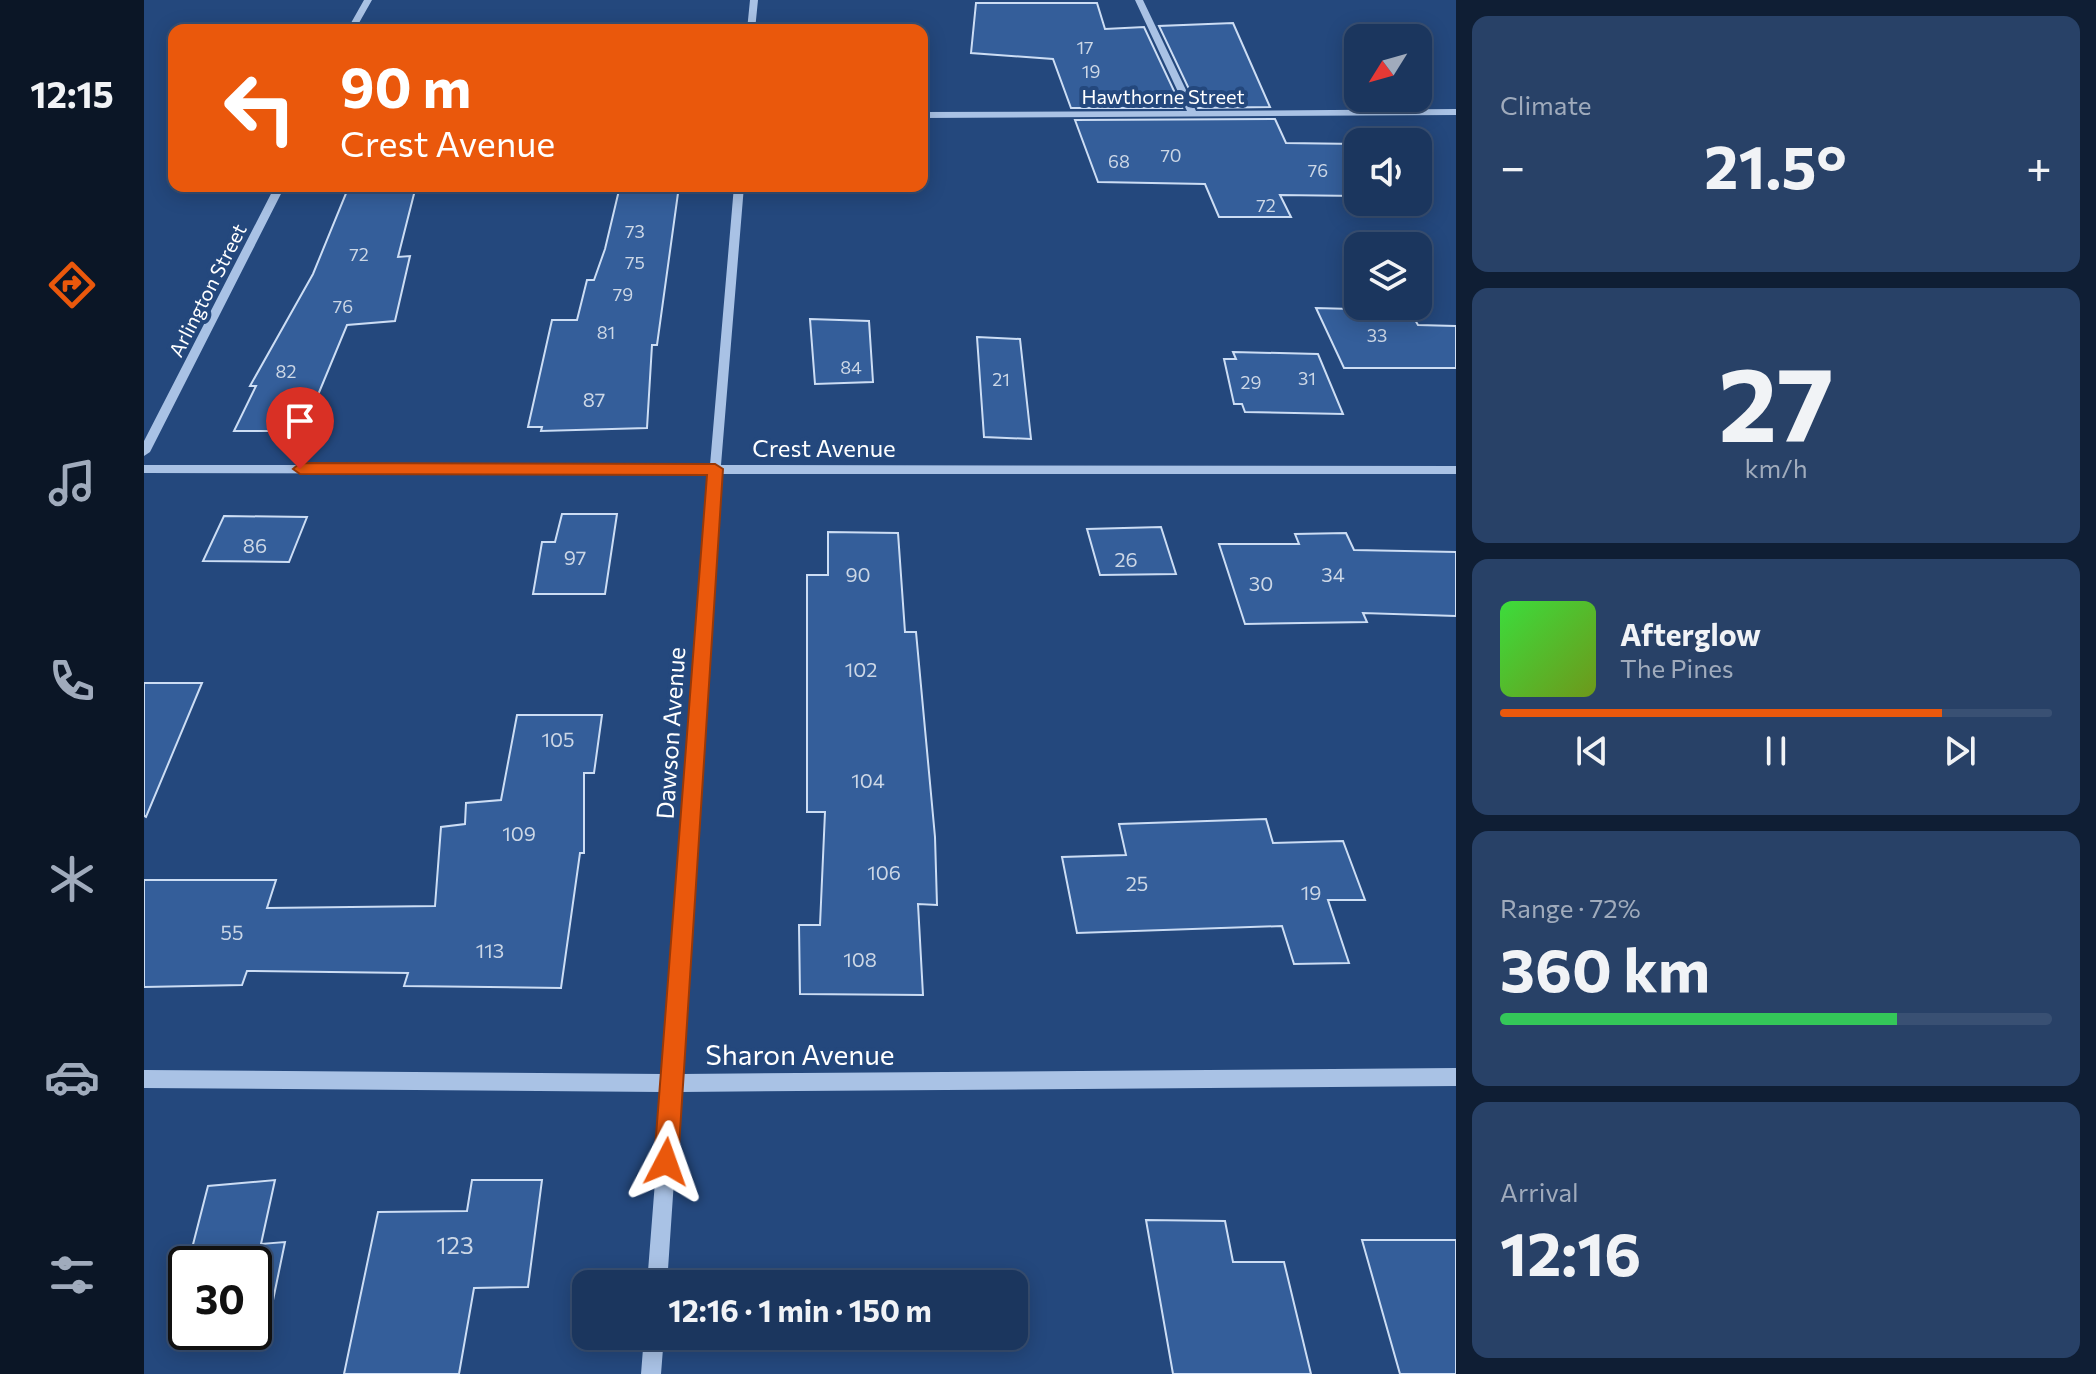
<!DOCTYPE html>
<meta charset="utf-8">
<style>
body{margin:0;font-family:Commissioner,sans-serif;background:#284167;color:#f1f3f6;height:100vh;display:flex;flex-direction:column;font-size:30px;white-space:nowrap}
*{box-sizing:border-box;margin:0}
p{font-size:26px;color:#a0abbc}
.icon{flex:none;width:44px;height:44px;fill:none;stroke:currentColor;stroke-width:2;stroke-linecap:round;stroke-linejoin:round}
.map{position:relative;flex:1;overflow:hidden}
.panel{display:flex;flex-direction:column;gap:16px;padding:16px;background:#0f1e34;width:640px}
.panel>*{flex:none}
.guide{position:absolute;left:24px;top:24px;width:760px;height:168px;border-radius:16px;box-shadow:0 4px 20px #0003,0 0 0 2px #395073;background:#ea580c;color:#fff;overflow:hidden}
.needle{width:52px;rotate:233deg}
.tools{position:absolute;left:1200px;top:24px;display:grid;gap:16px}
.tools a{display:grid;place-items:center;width:88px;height:88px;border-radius:16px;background:#1b365e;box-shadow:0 4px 20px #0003,0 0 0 2px #395073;font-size:40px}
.speed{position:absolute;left:24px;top:1246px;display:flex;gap:16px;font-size:40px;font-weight:700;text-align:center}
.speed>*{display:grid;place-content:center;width:104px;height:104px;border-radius:50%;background:#1b365e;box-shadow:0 4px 20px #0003,0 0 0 2px #395073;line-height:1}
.speed .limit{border:4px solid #111;border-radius:12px;background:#fff;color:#111}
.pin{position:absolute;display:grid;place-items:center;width:68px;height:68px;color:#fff;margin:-82px -34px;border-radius:50% 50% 50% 0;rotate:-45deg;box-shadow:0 0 8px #0007}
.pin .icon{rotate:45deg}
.me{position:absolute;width:88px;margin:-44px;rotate:4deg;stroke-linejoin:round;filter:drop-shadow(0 0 6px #0008)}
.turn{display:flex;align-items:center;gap:28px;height:168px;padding:0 40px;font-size:36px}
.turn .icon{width:104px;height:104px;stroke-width:2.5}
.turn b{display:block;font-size:56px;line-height:68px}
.big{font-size:60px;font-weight:700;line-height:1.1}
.panel .widget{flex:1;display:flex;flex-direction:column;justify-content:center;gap:12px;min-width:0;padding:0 28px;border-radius:16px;background:#284167}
.panel .dial{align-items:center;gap:0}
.dial b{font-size:104px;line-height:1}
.song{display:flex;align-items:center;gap:24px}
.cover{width:96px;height:96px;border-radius:12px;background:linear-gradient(135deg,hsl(120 70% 55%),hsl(80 70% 35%))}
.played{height:8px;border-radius:4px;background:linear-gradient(90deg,#ea580c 80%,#395073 80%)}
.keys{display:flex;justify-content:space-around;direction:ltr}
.heat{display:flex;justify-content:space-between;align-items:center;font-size:44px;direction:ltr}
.charge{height:12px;border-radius:6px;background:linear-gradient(90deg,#34c759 72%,#395073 0)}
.trip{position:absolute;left:428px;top:1270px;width:456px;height:80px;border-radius:16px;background:#1b365e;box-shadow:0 4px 20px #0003,0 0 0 2px #395073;font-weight:700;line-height:80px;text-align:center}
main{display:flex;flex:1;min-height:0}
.menu{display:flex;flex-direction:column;width:144px;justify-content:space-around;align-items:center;background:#0b1626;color:#a0abbc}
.menu .icon{width:56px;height:56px}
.menu .current{color:#ea580c}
.menu b{font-size:36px;color:#f1f3f6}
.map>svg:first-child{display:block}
.building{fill:#345e9a;stroke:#ccddf4;stroke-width:2}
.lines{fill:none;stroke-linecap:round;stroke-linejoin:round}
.minor{fill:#a9c2e5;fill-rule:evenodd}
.route{fill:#ea580c;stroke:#983908;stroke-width:2}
.labels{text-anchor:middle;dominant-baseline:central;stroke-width:8;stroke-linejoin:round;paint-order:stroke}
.far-number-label{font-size:18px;fill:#ccd7e6}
.far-street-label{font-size:20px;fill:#fff;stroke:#24487d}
.number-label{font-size:20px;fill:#ccd7e6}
.street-label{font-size:24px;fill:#fff;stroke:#24487d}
.near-number-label{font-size:24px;fill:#ccd7e6}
.near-street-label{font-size:28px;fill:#fff;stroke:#24487d}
</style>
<main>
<nav class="menu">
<b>12:15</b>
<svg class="icon current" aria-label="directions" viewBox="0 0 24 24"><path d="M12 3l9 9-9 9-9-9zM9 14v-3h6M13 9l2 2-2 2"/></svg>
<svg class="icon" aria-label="music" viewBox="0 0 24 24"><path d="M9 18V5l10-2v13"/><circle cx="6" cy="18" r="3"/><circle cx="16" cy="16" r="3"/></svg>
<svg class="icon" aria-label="phone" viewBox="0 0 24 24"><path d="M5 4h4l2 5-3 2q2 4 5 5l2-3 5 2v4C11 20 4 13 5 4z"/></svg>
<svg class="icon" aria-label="climate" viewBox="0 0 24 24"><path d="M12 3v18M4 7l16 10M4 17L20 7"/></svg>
<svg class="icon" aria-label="car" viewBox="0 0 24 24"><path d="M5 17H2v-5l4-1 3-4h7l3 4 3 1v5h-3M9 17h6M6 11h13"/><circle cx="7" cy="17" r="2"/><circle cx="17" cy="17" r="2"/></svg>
<svg class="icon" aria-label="filters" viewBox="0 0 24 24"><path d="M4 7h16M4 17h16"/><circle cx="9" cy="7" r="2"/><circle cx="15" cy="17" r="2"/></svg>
</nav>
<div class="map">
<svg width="1312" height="1374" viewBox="0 0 1312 1374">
<rect width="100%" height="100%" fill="#24487d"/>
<path class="building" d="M 832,3 L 953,3 L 961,29 L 1000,27 L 1038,108 L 927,108 L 909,59 L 827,53 Z
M 1089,23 L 1126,107 L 1054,108 L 1015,26 Z
M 1131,119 L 1142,143 L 1214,144 L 1214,196 L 1136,195 L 1147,217 L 1075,217 L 1061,184 L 954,182 L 931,120 Z
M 205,186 L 272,186 L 254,257 L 266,256 L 251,321 L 203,325 L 159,431 L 90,431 L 112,386 L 106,386 L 169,274 Z
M 476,186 L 535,186 L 513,345 L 508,345 L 503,428 L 397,431 L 398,427 L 384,427 L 408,320 L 433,320 L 443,280 L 450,280 L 461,249 Z
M 1207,306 L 1263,306 L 1274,325 L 1312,326 L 1312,368 L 1200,368 L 1172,308 L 1208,309 Z
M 666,319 L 725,321 L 729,382 L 671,384 Z
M 833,337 L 876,339 L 887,439 L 840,437 Z
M 1089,352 L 1174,354 L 1199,414 L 1101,412 L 1098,404 L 1090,404 L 1080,359 L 1092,359 Z
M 418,514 L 473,514 L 461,594 L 389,594 L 398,542 L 411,542 Z
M 80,516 L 163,517 L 145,562 L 59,561 Z
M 1017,527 L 1032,574 L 956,575 L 943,529 Z
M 684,532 L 754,533 L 761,632 L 772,632 L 791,837 L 793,905 L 774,904 L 779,995 L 656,994 L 655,925 L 676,925 L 681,812 L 663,812 L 663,575 L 684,575 Z
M 1202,533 L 1210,550 L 1312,552 L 1312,616 L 1219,613 L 1223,622 L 1101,624 L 1075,544 L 1155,544 L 1151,534 Z
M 0,683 L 58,683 L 2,817 L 0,816 Z
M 373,715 L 458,715 L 450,773 L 440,773 L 440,853 L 436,853 L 417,988 L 260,986 L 264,973 L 103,971 L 98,985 L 0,987 L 0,880 L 132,880 L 123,908 L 291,906 L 297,827 L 321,824 L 322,803 L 357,800 Z
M 1122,819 L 1129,843 L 1199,841 L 1221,900 L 1184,900 L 1205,963 L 1150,964 L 1138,926 L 933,933 L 918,857 L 982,855 L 975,824 Z
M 131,1180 L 117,1244 L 141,1242 L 127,1310 L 110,1311 L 110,1264 L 44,1264 L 64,1186 Z
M 328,1180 L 398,1180 L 384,1287 L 330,1288 L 315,1374 L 200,1374 L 234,1212 L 323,1211 Z
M 1002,1220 L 1081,1221 L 1089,1262 L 1140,1262 L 1167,1374 L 1029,1374 Z
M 1218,1240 L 1312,1240 L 1312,1374 L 1256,1374 Z"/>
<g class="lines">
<path class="minor" d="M 220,0 L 228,0 L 211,30 L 203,30 Z
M 606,0 L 614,0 L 611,30 L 603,30 Z
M 991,0 L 999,0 L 1052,111 L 1312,109 L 1312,115 L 778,118 L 778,112 L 1043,111 Z
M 131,186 L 141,186 L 6,452 L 0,456 L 0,441 Z
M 590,186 L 600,186 L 577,465 L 1312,466 L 1312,474 L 577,474 L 537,1074 L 1312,1068 L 1312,1086 L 536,1092 L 523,1284 L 503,1284 L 518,1092 L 0,1088 L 0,1070 L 519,1074 L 565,474 L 0,473 L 0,465 L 566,465 Z
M 500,1336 L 520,1336 L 517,1374 L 497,1374 Z"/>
</g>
<path class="route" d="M 156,463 L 571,464 L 579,469 L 534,1162 L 530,1171 L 522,1174 L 513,1171 L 510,1162 L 563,475 L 156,474 L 149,469 Z"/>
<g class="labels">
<g class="far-number-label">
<text x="941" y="47">17</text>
<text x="947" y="71">19</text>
<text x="1027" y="155">70</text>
<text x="975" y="161">68</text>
<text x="1174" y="170">76</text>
<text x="1122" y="205">72</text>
<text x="491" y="231">73</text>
<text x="215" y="254">72</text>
<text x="491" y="262">75</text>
<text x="479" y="294">79</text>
<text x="199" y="306">76</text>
<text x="462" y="332">81</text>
<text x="1233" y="335">33</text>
<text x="707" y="367">84</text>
<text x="142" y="371">82</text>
<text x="1163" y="378">31</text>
<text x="857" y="379">21</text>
<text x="1107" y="382">29</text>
</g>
<g class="far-street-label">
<text x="1019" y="96">Hawthorne Street</text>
<text transform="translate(63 290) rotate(-63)">Arlington Street</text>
</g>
<g class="number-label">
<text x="450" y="399">87</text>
<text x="111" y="545">86</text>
<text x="431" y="557">97</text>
<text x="982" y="559">26</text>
<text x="714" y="574">90</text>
<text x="1189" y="574">34</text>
<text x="1117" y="583">30</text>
<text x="717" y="669">102</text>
<text x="414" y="739">105</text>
<text x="724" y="780">104</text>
<text x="375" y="833">109</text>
<text x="740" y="872">106</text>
<text x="993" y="883">25</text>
<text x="1167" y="892">19</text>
<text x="88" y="932">55</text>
<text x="346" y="950">113</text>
<text x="716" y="959">108</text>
</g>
<g class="street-label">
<text x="680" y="447">Crest Avenue</text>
<text transform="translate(526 733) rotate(-86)">Dawson Avenue</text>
</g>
<g class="near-number-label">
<text x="311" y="1244">123</text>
</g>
<g class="near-street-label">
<text x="656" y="1054">Sharon Avenue</text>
</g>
</g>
</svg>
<div class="tools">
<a><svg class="needle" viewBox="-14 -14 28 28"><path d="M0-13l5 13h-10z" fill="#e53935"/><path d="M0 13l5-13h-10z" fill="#a0abbc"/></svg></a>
<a><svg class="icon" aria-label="sound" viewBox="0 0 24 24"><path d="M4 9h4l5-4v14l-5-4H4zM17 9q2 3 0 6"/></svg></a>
<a><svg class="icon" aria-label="layers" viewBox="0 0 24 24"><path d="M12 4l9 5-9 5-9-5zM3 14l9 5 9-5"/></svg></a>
</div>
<div class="speed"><div class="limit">30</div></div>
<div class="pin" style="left:156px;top:469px;background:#d93025"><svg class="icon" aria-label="arrive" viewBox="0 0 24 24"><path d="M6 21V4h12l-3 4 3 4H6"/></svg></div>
<svg class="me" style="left:522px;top:1162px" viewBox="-20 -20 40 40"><path d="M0-17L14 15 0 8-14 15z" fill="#ea580c" stroke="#fff" stroke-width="4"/></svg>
<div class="trip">12:16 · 1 min · 150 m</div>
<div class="guide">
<div class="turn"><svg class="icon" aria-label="left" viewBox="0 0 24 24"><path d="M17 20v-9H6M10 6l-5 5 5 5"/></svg><div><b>90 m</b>Crest Avenue</div></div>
</div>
</div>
<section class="panel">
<div class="widget"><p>Climate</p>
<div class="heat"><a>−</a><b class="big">21.5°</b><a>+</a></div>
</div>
<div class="widget dial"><b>27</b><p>km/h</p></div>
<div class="widget">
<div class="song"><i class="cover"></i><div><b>Afterglow</b><p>The Pines</p></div></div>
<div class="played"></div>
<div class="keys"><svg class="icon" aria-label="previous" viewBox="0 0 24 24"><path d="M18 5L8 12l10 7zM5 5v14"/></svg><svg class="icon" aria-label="pause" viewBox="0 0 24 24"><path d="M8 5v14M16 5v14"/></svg><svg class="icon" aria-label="next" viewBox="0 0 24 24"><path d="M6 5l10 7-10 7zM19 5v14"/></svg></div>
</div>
<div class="widget"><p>Range · 72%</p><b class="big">360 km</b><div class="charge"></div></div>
<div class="widget"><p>Arrival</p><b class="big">12:16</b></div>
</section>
</main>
